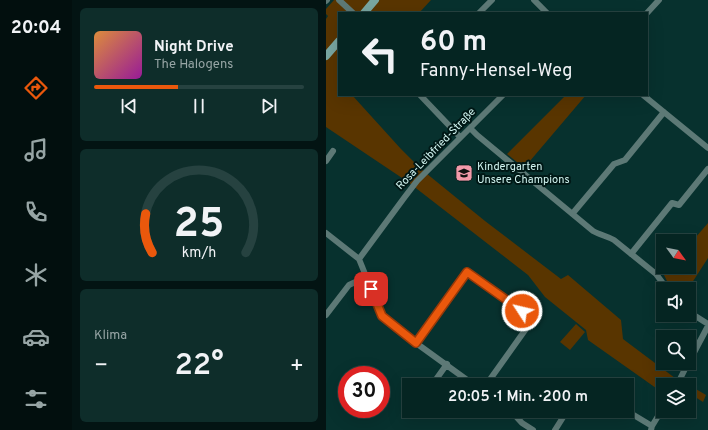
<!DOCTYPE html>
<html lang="de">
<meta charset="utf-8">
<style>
body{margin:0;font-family:Overpass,sans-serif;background:#0e2d2a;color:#f1f3f6;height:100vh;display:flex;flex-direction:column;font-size:15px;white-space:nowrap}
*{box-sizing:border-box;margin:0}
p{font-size:13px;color:#97a5a5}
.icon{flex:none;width:22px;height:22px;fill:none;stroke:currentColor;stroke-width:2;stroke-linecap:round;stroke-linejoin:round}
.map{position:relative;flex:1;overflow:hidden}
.sheet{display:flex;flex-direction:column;gap:8px;padding:8px;background:#031413;width:254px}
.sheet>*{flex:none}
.top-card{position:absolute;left:12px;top:12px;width:310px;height:84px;border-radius:0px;box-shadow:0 4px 16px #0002,0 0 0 1px #264240;background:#052522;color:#f1f3f6;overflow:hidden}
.needle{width:26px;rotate:123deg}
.tools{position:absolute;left:330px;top:234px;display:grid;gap:8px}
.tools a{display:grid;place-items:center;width:40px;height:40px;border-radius:0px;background:#052522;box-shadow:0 4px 16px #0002,0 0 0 1px #264240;font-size:20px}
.speed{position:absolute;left:12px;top:366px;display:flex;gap:8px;font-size:20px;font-weight:700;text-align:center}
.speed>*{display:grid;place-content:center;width:52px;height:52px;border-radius:50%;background:#052522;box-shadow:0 4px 16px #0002,0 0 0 1px #264240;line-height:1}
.speed .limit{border:6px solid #d22;background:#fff;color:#111}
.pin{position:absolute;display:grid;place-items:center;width:34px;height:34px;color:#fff;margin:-17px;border-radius:8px;box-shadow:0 2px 6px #0006}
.me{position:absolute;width:44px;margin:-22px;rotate:305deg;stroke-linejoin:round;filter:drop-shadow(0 0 3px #0008)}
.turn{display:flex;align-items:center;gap:14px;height:84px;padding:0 16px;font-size:18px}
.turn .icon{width:52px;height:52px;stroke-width:2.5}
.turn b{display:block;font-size:28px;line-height:34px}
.big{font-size:30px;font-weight:600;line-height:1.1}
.sheet .card{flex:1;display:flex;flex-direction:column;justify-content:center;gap:6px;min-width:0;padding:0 14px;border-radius:6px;background:#0e2d2a}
.sheet .dial{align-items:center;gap:0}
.dial svg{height:104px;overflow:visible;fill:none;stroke:#264240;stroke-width:7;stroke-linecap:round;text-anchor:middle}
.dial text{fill:#f1f3f6;stroke:none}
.song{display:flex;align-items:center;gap:12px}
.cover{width:48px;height:48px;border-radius:6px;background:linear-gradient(135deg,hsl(30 70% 55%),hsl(300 70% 35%))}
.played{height:4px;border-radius:2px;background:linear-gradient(90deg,#ea580c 40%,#264240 40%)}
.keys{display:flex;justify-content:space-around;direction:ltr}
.heat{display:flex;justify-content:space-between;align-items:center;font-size:22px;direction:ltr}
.trip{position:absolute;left:76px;top:378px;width:232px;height:40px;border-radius:0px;background:#052522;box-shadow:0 4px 16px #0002,0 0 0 1px #264240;font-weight:600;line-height:40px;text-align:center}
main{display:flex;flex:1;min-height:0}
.tab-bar{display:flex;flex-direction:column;width:72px;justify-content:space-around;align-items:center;background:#020f0e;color:#97a5a5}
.tab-bar .icon{width:28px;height:28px}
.tab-bar .on{color:#ea580c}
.tab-bar b{font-size:18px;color:#f1f3f6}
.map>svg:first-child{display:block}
.green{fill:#593500}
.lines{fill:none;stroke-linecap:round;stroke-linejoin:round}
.minor{stroke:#5d7976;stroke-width:6}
.secondary{stroke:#78a6a1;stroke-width:8}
.route-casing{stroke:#983908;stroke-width:10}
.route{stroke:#ea580c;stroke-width:7}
.labels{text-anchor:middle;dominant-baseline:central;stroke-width:4;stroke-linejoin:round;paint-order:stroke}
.street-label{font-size:11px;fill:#d1f4f0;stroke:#001816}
.poi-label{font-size:11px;fill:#d1f4f0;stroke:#001816;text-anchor:start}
</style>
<main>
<nav class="tab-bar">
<b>20:04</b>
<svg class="icon on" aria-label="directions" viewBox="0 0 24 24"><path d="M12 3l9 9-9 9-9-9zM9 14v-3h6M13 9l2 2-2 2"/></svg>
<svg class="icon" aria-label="music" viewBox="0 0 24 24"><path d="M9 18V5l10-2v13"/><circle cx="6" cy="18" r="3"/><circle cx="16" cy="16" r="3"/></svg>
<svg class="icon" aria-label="phone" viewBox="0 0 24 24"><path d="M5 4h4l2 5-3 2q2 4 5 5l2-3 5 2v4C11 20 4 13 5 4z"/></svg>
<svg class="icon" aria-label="climate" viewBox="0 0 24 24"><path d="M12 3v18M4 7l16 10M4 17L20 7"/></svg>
<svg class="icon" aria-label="car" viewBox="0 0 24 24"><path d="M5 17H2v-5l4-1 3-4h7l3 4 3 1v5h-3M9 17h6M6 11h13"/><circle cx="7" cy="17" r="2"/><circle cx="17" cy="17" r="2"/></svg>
<svg class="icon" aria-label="filters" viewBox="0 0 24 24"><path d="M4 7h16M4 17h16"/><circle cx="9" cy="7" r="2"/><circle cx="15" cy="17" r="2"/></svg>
</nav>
<section class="sheet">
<div class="card">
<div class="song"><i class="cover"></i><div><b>Night Drive</b><p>The Halogens</p></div></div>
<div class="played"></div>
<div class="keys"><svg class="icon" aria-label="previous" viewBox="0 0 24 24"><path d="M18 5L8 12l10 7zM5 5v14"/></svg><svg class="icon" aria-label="pause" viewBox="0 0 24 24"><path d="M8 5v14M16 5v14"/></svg><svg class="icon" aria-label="next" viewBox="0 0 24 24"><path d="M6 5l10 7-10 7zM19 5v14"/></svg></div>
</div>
<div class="card dial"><svg viewBox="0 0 100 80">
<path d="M14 69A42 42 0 1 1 86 69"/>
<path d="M14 69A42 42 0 0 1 9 39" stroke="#ea580c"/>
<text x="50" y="56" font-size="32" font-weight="700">25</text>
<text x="50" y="72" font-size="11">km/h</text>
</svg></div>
<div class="card"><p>Klima</p>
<div class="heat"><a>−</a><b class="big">22°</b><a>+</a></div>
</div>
</section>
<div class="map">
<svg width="382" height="430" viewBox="0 0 382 430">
<rect width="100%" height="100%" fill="#07312e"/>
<path class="green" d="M 8,0 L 105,0 L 93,13 L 13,13 L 13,95 L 26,95 L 75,149 L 95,169 L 159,221 L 235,279 L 242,275 L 295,320 L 297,339 L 349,378 L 346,385 L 337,385 L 337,393 L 262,340 L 260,330 L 219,297 L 202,275 L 82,182 L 0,127 L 0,19 L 2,16 L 0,14 L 0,9 Z
M 240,95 L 260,95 L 198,168 L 181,154 Z
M 382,223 L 382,258 L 362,289 L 345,289 L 338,275 L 345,267 L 363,267 L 363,245 Z
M 250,324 L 259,332 L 244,350 L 234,342 Z
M 363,385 L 380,395 L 377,402 L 363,393 Z"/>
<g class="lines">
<path class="minor" d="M 13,0 L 27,13
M 208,0 L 221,13
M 0,1 L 1,0
M 153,13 L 166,0
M 321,13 L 333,0
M 94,95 L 134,137
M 317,95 L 382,148
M 144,128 L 151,135 L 267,231 C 274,235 281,236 288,240 L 330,274 L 336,282 L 339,289
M 0,161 L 7,151
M 247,213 L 288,164 L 299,160 L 338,112
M 0,233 L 33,259 L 56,316 L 90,343 L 148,385
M 305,254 L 346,203 L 353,205 L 382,169
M 33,259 L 78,198 L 91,181 L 177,95
M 363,312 L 382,324
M 0,315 L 23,285 L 40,277
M 90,343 L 141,272 L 207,319 L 160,385
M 363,362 L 382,326
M 353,381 L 362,363
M 106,385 L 121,364
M 258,385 L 259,385
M 185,411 L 196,423 L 207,430
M 301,411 L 326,426 L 325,430
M 84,415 L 87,411
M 326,426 L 337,408
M 229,430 L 241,411"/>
<path class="secondary" d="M 38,13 L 49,0
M 0,56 L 13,41"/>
</g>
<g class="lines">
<g class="route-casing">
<path id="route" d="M 45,289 L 56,316 L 90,343 L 141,272 L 196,311"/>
</g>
<use href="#route" class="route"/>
</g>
<defs>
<g id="school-square" transform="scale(0.9)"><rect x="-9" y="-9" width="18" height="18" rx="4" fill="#f39aaa" stroke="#001816"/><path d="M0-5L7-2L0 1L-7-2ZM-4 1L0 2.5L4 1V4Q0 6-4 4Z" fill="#111"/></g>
</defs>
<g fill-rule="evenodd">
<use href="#school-square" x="138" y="173"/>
</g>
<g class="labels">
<g class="street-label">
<text transform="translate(110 149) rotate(-46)">Rosa-Leibfried-Straße</text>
</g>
<g class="poi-label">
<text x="151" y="167">Kindergarten<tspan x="151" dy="13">Unsere Champions</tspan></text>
</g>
</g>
</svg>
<div class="tools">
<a><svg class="needle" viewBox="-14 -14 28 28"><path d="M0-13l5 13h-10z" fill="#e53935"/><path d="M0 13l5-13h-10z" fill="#97a5a5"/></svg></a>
<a><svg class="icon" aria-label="sound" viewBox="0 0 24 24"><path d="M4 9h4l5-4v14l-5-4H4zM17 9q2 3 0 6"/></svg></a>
<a><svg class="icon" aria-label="search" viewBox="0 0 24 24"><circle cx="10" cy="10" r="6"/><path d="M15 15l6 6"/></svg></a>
<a><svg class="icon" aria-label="layers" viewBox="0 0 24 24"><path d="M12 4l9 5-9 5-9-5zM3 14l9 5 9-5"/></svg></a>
</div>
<div class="speed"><div class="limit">30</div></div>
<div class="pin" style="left:45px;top:289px;background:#d93025"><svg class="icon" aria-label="arrive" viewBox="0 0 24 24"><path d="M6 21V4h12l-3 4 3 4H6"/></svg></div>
<svg class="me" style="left:196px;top:311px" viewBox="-20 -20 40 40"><circle r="17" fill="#ea580c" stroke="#fff" stroke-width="3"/><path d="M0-11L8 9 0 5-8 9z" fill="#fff"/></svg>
<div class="trip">20:05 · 1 Min. · 200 m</div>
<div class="top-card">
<div class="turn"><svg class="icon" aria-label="left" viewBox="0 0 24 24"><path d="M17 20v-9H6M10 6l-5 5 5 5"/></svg><div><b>60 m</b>Fanny-Hensel-Weg</div></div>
</div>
</div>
</main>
